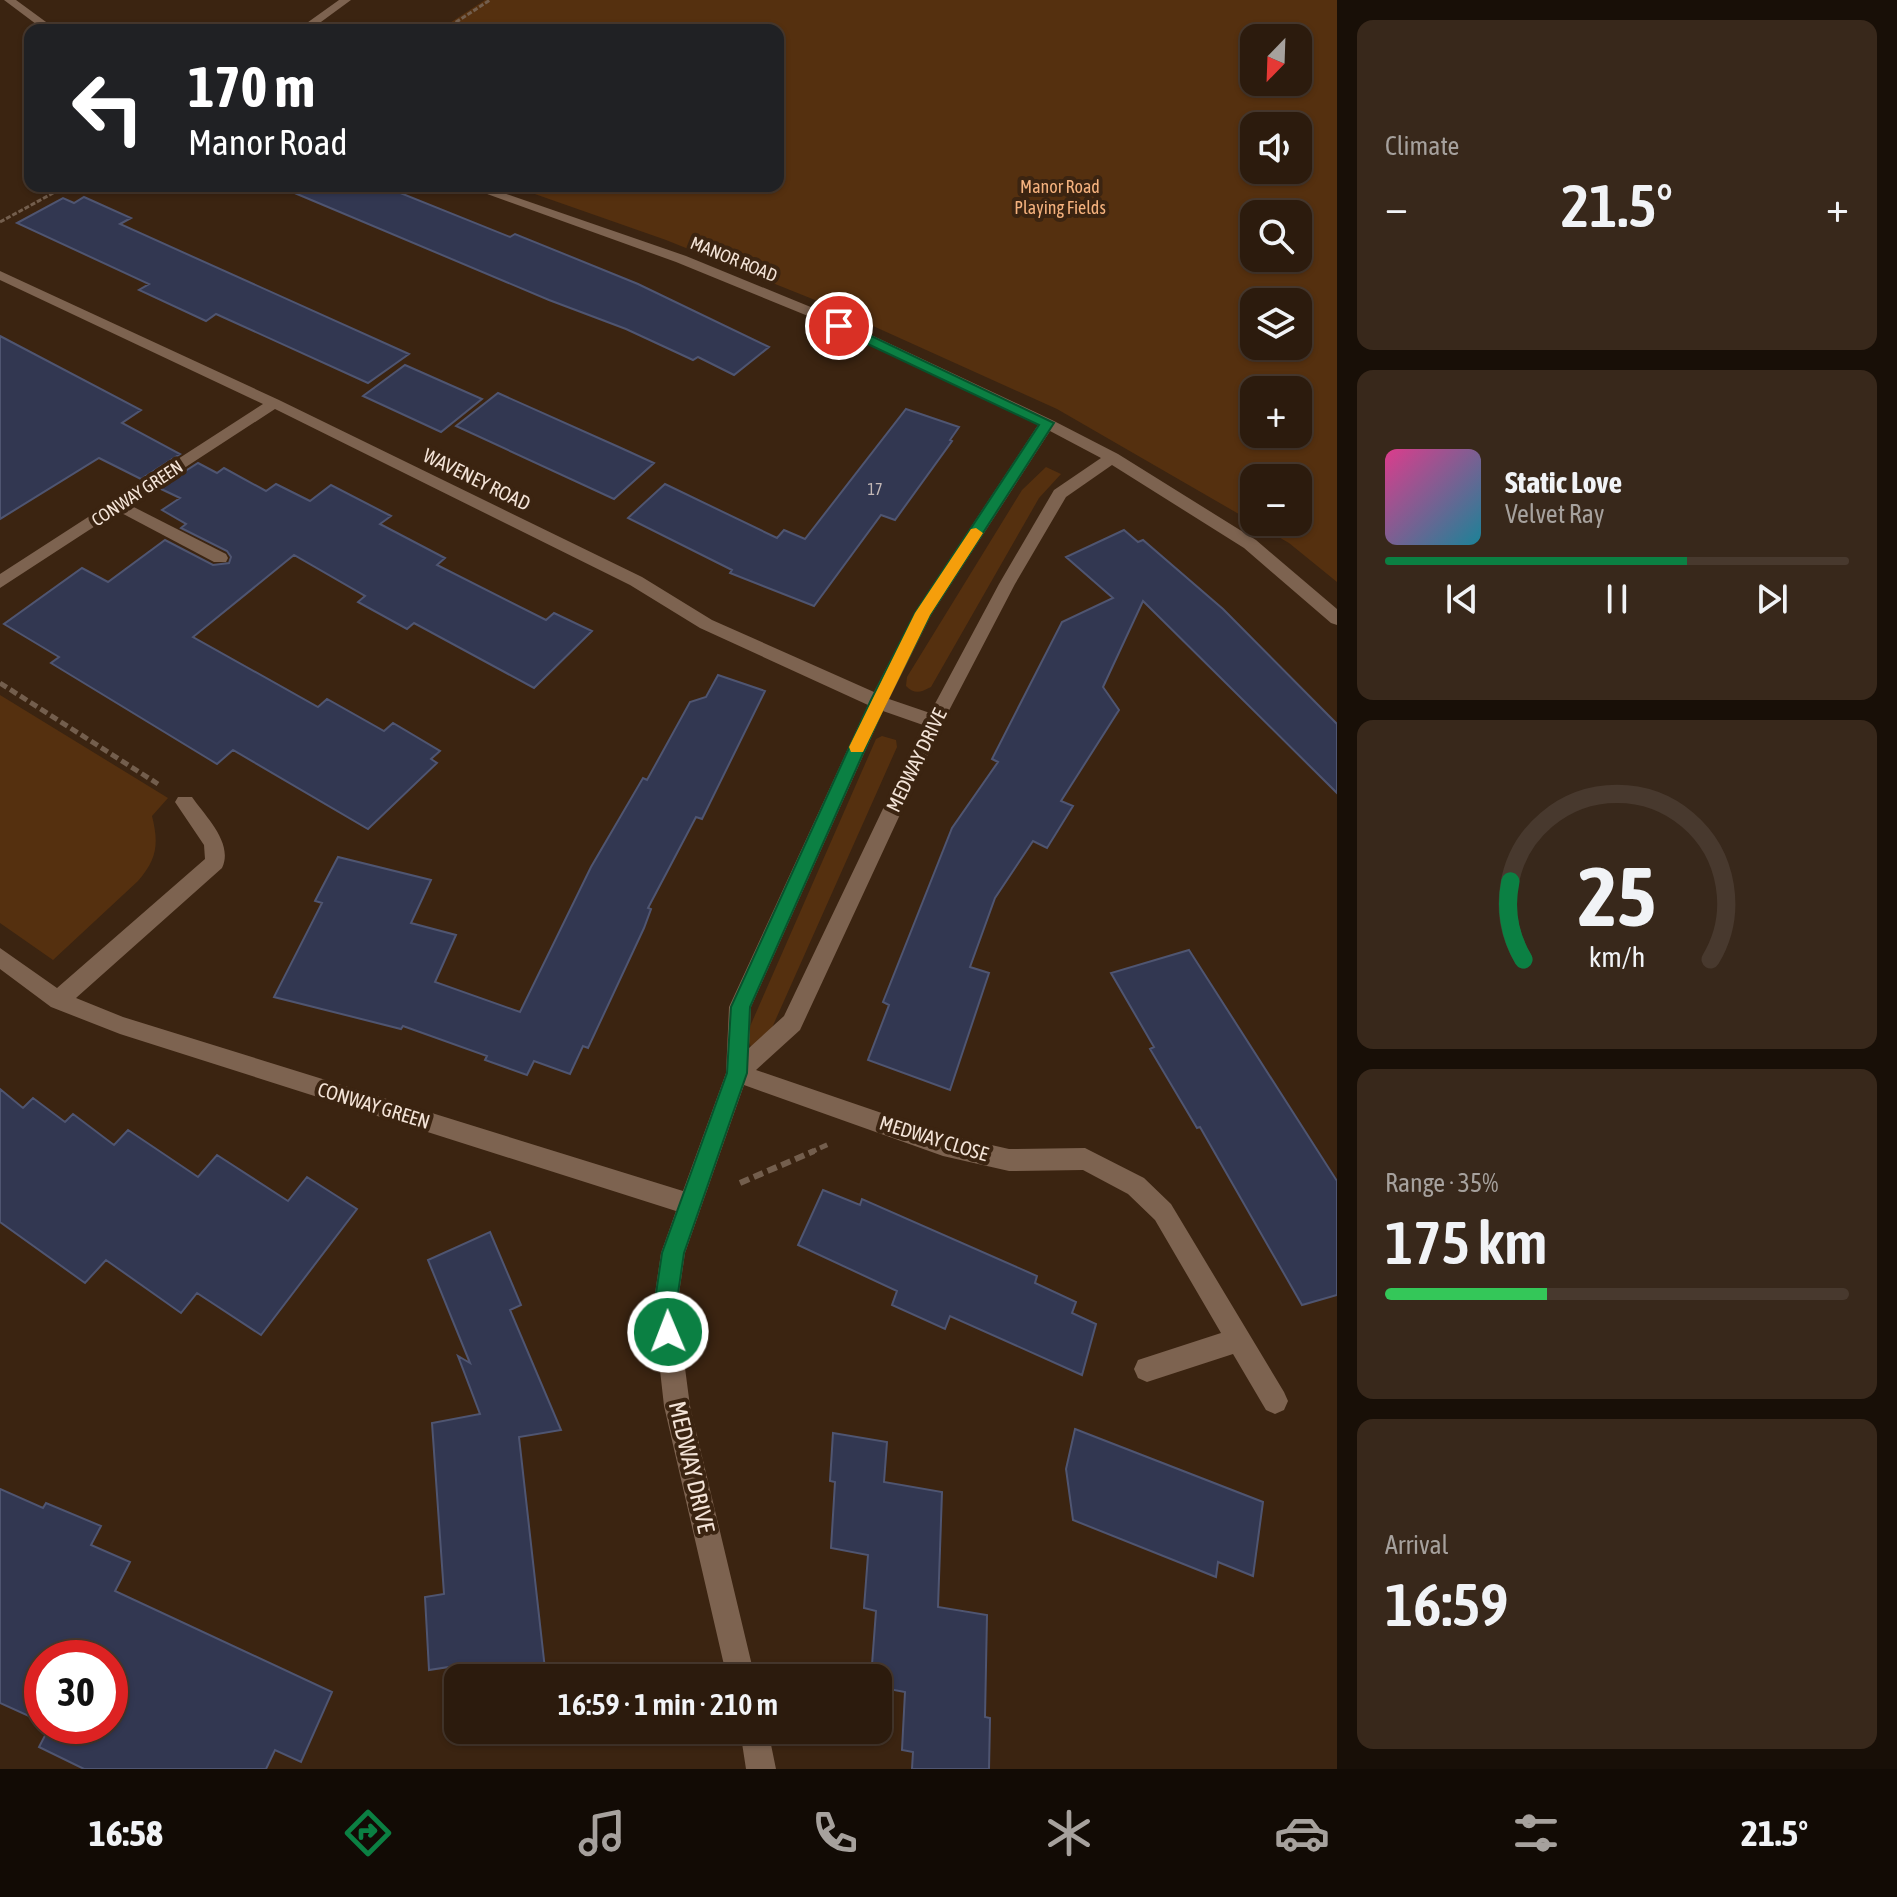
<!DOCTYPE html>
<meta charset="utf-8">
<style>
body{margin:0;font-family:"Asap Condensed",sans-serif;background:#38281b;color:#f1f3f6;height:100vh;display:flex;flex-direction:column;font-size:30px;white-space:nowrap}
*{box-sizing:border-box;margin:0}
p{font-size:26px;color:#a6a19d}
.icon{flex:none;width:44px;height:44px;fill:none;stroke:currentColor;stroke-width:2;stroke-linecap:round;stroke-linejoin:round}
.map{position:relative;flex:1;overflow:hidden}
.drawer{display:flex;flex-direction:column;gap:20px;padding:20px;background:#180f07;width:560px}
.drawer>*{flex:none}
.top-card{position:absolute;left:24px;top:24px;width:760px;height:168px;border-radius:16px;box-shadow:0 2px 6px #0004,0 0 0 2px #48392e;background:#202124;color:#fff;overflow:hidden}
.needle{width:52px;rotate:203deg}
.fabs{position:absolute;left:1240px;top:24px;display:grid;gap:16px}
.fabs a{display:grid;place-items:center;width:72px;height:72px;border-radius:16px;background:#2c1b0d;box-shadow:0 2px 6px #0004,0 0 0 2px #48392e;font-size:40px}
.speed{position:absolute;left:24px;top:1640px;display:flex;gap:16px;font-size:40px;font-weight:700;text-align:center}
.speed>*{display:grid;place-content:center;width:104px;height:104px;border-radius:50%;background:#2c1b0d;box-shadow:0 2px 6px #0004,0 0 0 2px #48392e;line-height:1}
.speed .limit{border:12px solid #d22;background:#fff;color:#111}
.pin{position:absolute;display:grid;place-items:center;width:68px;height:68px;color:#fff;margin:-34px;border:4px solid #fff;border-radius:50%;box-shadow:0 2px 8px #0007}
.me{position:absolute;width:88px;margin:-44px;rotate:359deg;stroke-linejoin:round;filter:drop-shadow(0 0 6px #0008)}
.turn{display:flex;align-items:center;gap:28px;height:168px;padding:0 32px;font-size:36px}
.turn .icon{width:104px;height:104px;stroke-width:2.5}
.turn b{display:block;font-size:56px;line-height:68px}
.big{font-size:60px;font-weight:600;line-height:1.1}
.drawer .tile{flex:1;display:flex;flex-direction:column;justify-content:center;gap:12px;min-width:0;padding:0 28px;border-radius:16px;background:#38281b}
.drawer .dial{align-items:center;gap:0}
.dial svg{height:208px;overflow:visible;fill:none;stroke:#48392e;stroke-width:7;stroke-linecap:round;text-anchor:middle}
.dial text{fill:#f1f3f6;stroke:none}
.song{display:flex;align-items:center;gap:24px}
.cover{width:96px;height:96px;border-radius:12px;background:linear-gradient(135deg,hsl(330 70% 55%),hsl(190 70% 35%))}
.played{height:8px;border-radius:4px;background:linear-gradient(90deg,#0b8043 65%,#48392e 65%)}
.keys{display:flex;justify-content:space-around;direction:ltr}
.heat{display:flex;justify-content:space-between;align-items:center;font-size:44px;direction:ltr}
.charge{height:12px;border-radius:6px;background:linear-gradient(90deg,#34c759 35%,#48392e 0)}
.trip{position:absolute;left:444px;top:1664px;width:448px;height:80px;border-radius:16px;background:#2c1b0d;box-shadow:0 2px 6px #0004,0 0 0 2px #48392e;font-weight:600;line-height:80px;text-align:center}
.dock{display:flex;height:128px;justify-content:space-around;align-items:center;background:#120b05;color:#a6a19d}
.dock .icon{width:56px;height:56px}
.dock .current{color:#0b8043}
.dock b{font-size:36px;color:#f1f3f6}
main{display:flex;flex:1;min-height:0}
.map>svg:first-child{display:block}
.green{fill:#55300f;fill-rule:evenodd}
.building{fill:#323751;stroke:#4f5571;stroke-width:2}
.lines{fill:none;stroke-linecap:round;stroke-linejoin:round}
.path-far2{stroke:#735e4d;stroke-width:3;stroke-dasharray:5 2;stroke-linecap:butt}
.path-far1{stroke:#735e4d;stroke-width:5;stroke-dasharray:8 4;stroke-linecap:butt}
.path{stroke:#735e4d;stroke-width:6;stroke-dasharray:10 5;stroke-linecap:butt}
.service{fill:#7d6350;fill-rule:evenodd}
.minor{fill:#7d6350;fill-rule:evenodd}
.route{fill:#0b8043;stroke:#07532c;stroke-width:2}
.slow{fill:#f59e0b}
.labels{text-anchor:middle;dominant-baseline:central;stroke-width:8;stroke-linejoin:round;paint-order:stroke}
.number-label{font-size:16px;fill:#c3b8b6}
.far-park-label{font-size:18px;fill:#f5b27e;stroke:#3b2411}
.far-street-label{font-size:18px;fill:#f3e3d7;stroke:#3b2411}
.street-label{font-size:20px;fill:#f3e3d7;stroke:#3b2411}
.near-street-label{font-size:24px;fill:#f3e3d7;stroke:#3b2411}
</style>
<main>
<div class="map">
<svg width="1337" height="1769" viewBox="0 0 1337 1769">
<rect width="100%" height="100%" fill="#3b2411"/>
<path class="green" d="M 485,0 L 1337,0 L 1337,582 L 1289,543 L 1057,409 L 820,302 L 666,240 L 512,186 L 778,186 L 778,30 L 439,30 ZM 1254,38 L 1298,38 L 1298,82 L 1254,82 ZM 1254,126 L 1298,126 L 1298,170 L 1254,170 ZM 1298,214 L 1298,258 L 1254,258 L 1254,214 ZM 1254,302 L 1298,302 L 1298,346 L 1254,346 ZM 1254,390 L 1298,390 L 1298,434 L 1254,434 ZM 1298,478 L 1298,522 L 1254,522 L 1254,478 Z
M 1046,467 L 1061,474 L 1039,498 L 931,687 C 921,692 915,695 906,686 L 907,677 L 1022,490 Z
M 0,695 L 168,798 L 152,816 C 159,844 157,859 138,881 L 53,960 L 0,923 Z
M 882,736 L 896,740 L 897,747 L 767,1039 L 752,1049 L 748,1040 L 748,1031 L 876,739 Z"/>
<path class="building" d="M 278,186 L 383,186 L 510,237 L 515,234 L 638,284 L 769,347 L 734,375 L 698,357 L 693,360 L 626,329 L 549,300 Z
M 84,197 L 131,218 L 120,224 L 409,354 L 368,383 L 216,314 L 206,321 L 139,290 L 149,284 L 17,223 L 63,198 L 74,203 Z
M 0,336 L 141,410 L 122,423 L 180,454 L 141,479 L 99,458 L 0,519 Z
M 405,365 L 482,399 L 441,432 L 363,396 Z
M 498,393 L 621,448 L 654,463 L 614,499 L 456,426 Z
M 906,409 L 959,427 L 950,440 L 952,441 L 895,520 L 881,515 L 814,606 L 730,573 L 732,570 L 628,518 L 665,484 L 777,538 L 784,530 L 805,539 Z
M 198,463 L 217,473 L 224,468 L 266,491 L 276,484 L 310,501 L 331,485 L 391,516 L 380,524 L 445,558 L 437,565 L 546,620 L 554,613 L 592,631 L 534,688 L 414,623 L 407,629 L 358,602 L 365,596 L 294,555 L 193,637 L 318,707 L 327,699 L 384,731 L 393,723 L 440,751 L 431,759 L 437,763 L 368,829 L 233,750 L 217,764 L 51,663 L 59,657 L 4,624 L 82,568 L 108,582 L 165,540 L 213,565 L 229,563 L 231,557 L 227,551 L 181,528 L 186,524 L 162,510 L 180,498 L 159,488 Z
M 1124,530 L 1138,542 L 1143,540 L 1223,609 L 1337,724 L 1337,793 L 1143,601 L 1103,687 L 1119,710 L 1061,801 L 1073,806 L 1047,848 L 1033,841 L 995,898 L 970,967 L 989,973 L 950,1090 L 868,1060 L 889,1005 L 883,1002 L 952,828 L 998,762 L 992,759 L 1062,622 L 1113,598 L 1066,557 Z
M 718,675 L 765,691 L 702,819 L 696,817 L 648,908 L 651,909 L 644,928 L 588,1048 L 583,1046 L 570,1074 L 534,1061 L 527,1075 L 485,1060 L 487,1056 L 403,1026 L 401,1029 L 274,997 L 322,903 L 315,901 L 338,857 L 431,880 L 411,923 L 456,935 L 435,982 L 520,1012 L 591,867 L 643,778 L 647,780 L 690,702 L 706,697 Z
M 1189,950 L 1337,1181 L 1337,1295 L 1302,1305 L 1200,1127 L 1197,1128 L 1150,1049 L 1154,1047 L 1111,973 Z
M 0,1089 L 23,1108 L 33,1098 L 65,1122 L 73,1114 L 114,1145 L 128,1130 L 198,1177 L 217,1155 L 288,1201 L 307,1177 L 357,1209 L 261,1335 L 197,1293 L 181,1313 L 106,1260 L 85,1283 L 0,1222 Z
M 823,1190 L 860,1205 L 862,1199 L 1037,1276 L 1035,1283 L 1076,1302 L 1072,1313 L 1096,1324 L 1082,1375 L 950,1316 L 945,1329 L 892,1305 L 897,1291 L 798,1245 Z
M 490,1232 L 521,1305 L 510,1310 L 561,1430 L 519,1437 L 546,1678 L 458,1678 L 458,1694 L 451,1696 L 449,1667 L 429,1670 L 425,1597 L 444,1594 L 432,1423 L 480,1414 L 458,1356 L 470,1363 L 428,1260 Z
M 1075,1429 L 1263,1502 L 1253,1576 L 1218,1562 L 1216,1577 L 1073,1520 L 1066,1469 Z
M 833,1433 L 887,1442 L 884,1482 L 942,1492 L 938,1607 L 987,1615 L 985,1717 L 990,1718 L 989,1769 L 912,1769 L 913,1752 L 902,1750 L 905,1692 L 878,1687 L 878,1678 L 871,1678 L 876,1611 L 864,1608 L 868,1555 L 831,1548 L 835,1482 L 830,1481 Z
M 0,1489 L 43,1508 L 46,1503 L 101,1526 L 91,1545 L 130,1562 L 115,1591 L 332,1692 L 301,1762 L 275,1750 L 266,1769 L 84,1769 L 39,1747 L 50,1726 L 110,1726 L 110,1658 L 42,1658 L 42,1722 L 0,1703 Z"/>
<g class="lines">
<path class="path-far2" d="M 444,30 L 490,0
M 0,222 L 66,186"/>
<path class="path-far1" d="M 0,683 L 158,784
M 809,1153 L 829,1144"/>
<path class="path" d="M 740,1183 L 814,1151"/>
<path class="service" d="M 118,499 L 226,554 L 228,558 L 226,562 L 214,562 L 112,508 L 110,504 Z"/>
<path class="minor" d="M 4,0 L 16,0 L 57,30 L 44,30 Z
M 339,0 L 351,0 L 310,30 L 297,30 Z
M 465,186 L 483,186 L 686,256 L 818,310 L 1052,420 L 1118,454 L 1256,540 L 1337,609 L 1337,625 L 1331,623 L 1244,548 L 1112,465 L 1066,497 L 1015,584 L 943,722 L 800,1030 L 756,1070 L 943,1134 L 1009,1149 L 1085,1148 L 1144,1178 L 1171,1204 L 1284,1392 L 1288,1401 L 1284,1410 L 1275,1414 L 1266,1410 L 1233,1354 L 1147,1382 L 1138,1378 L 1134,1369 L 1138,1360 L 1221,1333 L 1155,1220 L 1128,1194 L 1083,1170 L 1009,1171 L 943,1156 L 744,1085 L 685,1253 L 677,1307 L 690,1406 L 755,1678 L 727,1678 L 664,1406 L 653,1307 L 661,1253 L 676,1211 L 120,1034 L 51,1007 L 0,969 L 0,948 L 57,988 L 205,859 L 204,845 L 175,802 L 178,797 L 192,797 C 205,816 234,843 222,868 L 76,998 L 123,1017 L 683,1191 L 726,1073 L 729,1007 L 868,705 L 700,628 L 630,585 L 275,409 L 0,588 L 0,574 L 263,404 L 0,280 L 0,271 L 279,400 L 642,577 L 712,620 L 874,692 L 917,609 L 1038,425 L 808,316 L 676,262 ZM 1050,431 L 1101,458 L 1054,490 L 999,584 L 930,713 L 889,699 L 931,615 ZM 883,711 L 923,725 L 784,1016 L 749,1048 L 751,1007 Z
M 740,1730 L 768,1730 L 776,1769 L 746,1769 Z"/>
</g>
<path class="route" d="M 834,323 L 844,323 L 1054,423 L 930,615 L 886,702 L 750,1007 L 747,1073 L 684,1253 L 676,1307 L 679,1332 L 676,1340 L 668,1343 L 660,1340 L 654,1307 L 662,1253 L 727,1073 L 731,1007 L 870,702 L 915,613 L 1039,425 L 834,328 Z"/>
<path class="slow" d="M 976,528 L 983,533 L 930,615 L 863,752 L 851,752 L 849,747 L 915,613 L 971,529 Z"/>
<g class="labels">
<g class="number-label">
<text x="875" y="489">17</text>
</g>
<g class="far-park-label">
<text x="1060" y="186">Manor Road<tspan x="1060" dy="21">Playing Fields</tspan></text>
</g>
<g class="far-street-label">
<text transform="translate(734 259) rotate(22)">MANOR ROAD</text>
<text transform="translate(137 493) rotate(-33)">CONWAY GREEN</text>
</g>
<g class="street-label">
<text transform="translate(477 479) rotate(26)">WAVENEY ROAD</text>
<text transform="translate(916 760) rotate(-64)">MEDWAY DRIVE</text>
<text transform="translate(374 1105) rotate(17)">CONWAY GREEN</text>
<text transform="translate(934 1138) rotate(17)">MEDWAY CLOSE</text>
</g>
<g class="near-street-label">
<text transform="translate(692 1467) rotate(77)">MEDWAY DRIVE</text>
</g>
</g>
</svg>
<div class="fabs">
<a><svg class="needle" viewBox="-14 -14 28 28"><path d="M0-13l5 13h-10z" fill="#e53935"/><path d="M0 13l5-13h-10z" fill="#a6a19d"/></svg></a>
<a><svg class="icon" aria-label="sound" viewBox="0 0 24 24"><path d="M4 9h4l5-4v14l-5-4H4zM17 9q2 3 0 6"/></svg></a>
<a><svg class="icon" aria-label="search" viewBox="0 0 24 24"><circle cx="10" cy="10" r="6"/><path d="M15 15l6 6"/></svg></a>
<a><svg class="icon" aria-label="layers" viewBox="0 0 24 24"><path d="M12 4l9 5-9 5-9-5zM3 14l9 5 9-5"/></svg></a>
<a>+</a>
<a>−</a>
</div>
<div class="speed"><div class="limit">30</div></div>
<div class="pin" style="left:839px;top:326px;background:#d93025"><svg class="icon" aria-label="arrive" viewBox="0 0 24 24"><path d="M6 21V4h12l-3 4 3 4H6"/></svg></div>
<svg class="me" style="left:668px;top:1332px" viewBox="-20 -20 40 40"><circle r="17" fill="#0b8043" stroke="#fff" stroke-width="3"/><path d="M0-11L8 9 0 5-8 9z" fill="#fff"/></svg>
<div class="trip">16:59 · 1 min · 210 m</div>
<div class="top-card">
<div class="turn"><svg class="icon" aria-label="left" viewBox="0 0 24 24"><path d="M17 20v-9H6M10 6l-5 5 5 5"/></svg><div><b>170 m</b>Manor Road</div></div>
</div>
</div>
<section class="drawer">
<div class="tile"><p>Climate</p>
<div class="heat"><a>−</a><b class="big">21.5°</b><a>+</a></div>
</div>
<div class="tile">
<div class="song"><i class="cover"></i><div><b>Static Love</b><p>Velvet Ray</p></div></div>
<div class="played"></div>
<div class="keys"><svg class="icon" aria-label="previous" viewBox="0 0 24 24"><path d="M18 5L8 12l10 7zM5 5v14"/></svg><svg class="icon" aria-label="pause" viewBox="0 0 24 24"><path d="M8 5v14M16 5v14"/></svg><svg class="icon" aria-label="next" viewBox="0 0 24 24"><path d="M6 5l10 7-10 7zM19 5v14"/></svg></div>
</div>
<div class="tile dial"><svg viewBox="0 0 100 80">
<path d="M14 69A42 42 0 1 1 86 69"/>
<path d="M14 69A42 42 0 0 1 9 39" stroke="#0b8043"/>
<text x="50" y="56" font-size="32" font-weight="700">25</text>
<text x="50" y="72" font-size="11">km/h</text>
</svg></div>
<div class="tile"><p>Range · 35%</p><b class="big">175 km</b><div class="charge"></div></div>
<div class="tile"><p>Arrival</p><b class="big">16:59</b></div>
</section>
</main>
<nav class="dock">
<b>16:58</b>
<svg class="icon current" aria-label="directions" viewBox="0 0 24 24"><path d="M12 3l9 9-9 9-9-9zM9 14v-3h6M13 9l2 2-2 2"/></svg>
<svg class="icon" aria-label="music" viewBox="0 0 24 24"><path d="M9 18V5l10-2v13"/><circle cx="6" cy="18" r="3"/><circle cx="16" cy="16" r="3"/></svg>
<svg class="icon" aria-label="phone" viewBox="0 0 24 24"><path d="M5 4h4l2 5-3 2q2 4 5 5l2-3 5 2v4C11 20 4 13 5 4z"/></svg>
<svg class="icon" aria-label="climate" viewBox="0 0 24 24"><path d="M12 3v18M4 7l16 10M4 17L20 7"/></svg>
<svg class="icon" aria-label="car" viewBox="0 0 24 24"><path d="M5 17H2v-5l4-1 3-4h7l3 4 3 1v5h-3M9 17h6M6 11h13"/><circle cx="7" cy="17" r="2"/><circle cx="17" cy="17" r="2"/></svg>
<svg class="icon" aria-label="filters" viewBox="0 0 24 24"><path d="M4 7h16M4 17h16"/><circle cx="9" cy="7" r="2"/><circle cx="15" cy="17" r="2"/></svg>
<b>21.5°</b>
</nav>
